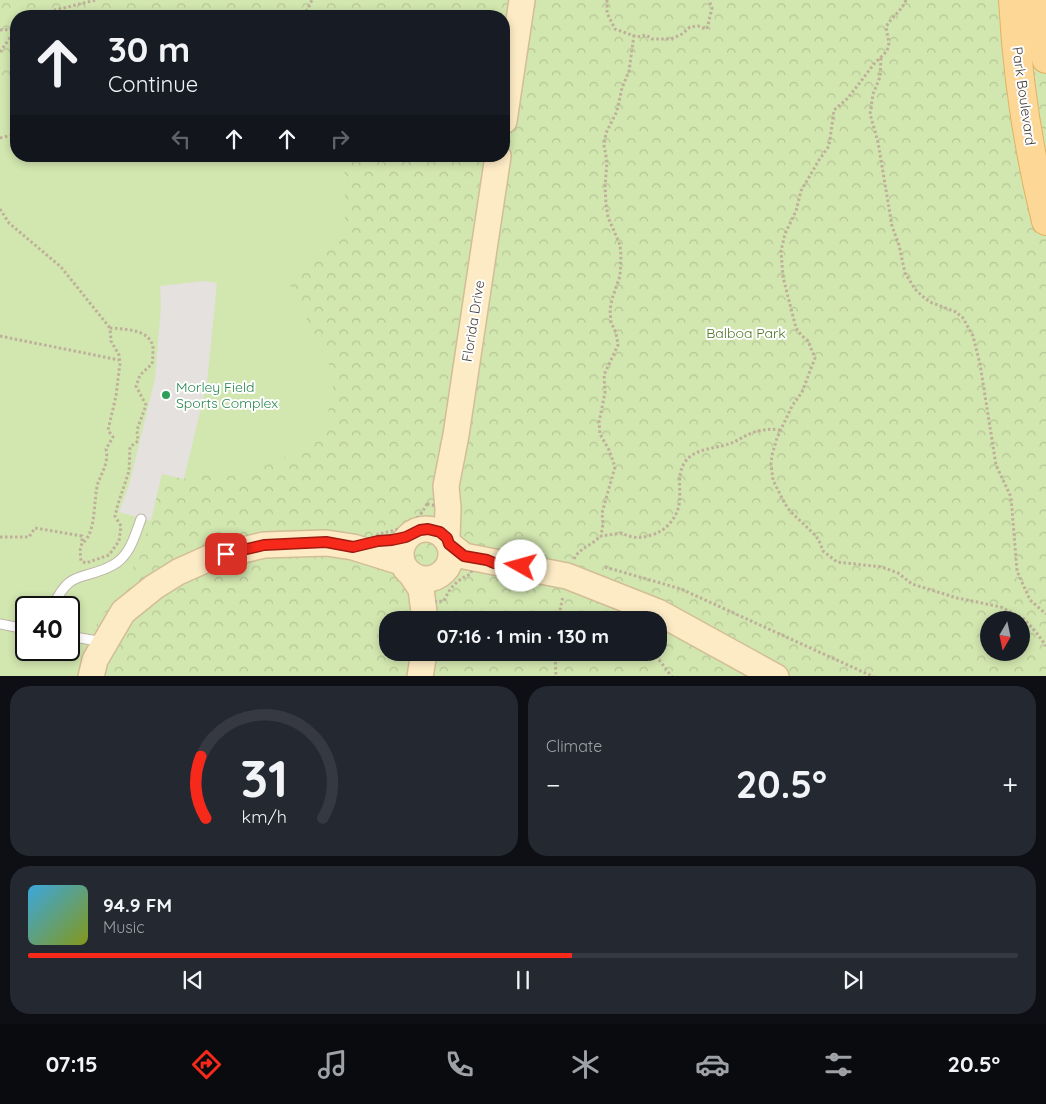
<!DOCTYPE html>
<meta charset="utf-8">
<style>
body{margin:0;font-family:Quicksand,sans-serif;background:#242831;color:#f1f3f6;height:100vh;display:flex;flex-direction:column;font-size:19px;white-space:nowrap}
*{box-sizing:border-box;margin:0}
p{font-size:16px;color:#9ea1a6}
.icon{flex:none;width:28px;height:28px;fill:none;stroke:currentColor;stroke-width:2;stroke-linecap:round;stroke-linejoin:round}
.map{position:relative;height:676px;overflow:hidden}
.panel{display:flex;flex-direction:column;gap:10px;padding:10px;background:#0d0f14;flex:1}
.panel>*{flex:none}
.guide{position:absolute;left:10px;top:10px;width:500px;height:152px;border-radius:20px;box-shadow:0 2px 8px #0003;background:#171b24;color:#f1f3f6;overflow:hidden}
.needle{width:32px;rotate:189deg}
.fabs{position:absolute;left:980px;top:611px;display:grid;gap:10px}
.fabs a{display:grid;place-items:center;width:50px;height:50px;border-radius:50%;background:#171b24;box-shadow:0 2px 8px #0003;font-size:25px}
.speed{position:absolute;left:15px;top:596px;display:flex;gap:10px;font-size:25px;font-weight:700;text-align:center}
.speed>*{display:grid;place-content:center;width:65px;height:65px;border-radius:50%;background:#171b24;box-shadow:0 2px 8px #0003;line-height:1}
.speed .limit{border:2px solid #111;border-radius:8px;background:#fff;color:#111}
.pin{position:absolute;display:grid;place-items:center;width:42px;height:42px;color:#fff;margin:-21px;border-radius:10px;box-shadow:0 2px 8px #0006}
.me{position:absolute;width:55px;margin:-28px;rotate:277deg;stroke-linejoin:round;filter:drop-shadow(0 0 4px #0008)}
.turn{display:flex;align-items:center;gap:18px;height:105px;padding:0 15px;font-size:22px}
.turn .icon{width:65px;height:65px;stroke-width:2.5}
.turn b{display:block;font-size:35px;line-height:42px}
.lanes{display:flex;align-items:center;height:48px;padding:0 15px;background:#0003;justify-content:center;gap:25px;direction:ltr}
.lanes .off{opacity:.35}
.big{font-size:38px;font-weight:800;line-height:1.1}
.panel .card{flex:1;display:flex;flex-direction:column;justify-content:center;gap:8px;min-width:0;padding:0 18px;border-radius:20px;background:#242831}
.panel .dial{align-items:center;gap:0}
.dial svg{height:130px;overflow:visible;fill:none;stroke:#363941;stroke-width:7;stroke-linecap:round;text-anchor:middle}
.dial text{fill:#f1f3f6;stroke:none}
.song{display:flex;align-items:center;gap:15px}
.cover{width:60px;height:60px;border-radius:8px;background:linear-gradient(135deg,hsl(200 70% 55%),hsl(70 70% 35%))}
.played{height:5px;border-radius:2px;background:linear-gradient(90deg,#f6291a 55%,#363941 55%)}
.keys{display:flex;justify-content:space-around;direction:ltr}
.heat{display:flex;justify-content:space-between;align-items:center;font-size:28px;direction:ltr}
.panel .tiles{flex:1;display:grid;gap:10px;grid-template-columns:1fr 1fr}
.card:last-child{grid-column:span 2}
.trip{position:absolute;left:379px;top:611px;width:288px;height:50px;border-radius:20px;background:#171b24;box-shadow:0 2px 8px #0003;font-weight:800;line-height:50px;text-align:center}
.menu{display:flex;height:80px;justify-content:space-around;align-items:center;background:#090b0e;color:#9ea1a6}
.menu .icon{width:35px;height:35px}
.menu .on{color:#f6291a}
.menu b{font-size:22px;color:#f1f3f6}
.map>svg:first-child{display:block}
.park{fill:url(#park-crowns);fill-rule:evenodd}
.pitch{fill:#d2e6af;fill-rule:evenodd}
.parking{fill:#e4e1de}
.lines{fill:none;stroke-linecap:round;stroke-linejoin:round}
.lane-casing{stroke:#beb5a9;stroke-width:11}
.secondary-casing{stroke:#d2bd97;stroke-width:28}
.primary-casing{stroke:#e1b265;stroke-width:30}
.path{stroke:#bfaf9a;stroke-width:3;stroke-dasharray:2.5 2.5;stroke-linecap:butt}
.lane{stroke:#fff;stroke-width:9}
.secondary{stroke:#fdebc5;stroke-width:25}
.primary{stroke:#fcd795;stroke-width:28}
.route-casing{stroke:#a01b11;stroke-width:12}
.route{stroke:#f6291a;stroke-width:9}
.leisure-dot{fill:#2e9e5b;stroke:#fff;stroke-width:2}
.labels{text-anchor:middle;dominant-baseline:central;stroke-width:4;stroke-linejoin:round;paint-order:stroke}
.street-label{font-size:14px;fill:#453e35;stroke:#fff}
.park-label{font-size:14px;fill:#4d762a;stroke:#fff}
.leisure-label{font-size:14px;fill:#27864d;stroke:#fff;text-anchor:start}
</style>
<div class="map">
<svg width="1046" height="677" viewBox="0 0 1046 677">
<defs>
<pattern id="park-crowns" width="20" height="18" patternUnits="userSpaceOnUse" patternTransform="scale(1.25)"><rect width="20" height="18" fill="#d2e6af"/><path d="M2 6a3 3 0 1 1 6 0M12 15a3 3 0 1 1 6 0" fill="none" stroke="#b6c697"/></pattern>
</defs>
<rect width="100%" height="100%" fill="#f3eee6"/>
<path class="park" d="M 0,0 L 1046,0 L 1046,676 L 0,677 ZM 16,16 L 504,16 L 504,156 L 16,156 ZM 26,608 L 69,608 L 69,650 L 26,650 ZM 388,620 L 658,620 L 658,652 L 388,652 ZM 989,620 L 1021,620 L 1021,652 L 989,652 Z"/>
<path class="pitch" d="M 16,86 L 16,156 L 342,156 L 345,176 L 345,223 L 323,254 L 288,281 L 335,377 L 328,413 L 318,436 L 296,452 L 242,476 L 195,475 L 184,479 L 162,474 L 140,557 L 97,624 L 84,652 L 75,676 L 0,676 L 0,89 ZM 26,608 L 69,608 L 69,650 L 26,650 Z"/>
<path class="parking" d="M 204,281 L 217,283 L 207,383 L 184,479 L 162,474 L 151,521 L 119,512 L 129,485 L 155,379 L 161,306 L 160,286 Z"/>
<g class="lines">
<g class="lane-casing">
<path id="lane" d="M 52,608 C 71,567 82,582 113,565 C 130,556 135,535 141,519
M 0,624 L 26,629
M 69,636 L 103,642"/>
</g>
<g class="secondary-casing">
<path id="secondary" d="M 504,121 L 522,0
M401 554a25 25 0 1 1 50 0a25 25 0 1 1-50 0Z
M 447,538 L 448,508 L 446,486 L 456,435 L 498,156
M 449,544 L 464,556 L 567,576 L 658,612 L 776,677
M 411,574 L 421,589 L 425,620
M 91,677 L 95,660 L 123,612 L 154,587 L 178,572 L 207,559 L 264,545 L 326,543 L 353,547 L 401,562
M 420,677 L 424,652"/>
</g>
<g class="primary-casing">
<path id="primary" d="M 1013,0 C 1017,74 1028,149 1046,221
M 1040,0 L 1042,29 L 1046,59"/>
</g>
<path class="path" d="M 607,0 L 607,13 L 615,29 L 637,37 L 646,35 L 652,39 L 671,39 L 682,34 L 690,27 L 698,26 L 707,29 L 712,8 L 709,0
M 906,0 C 901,12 892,16 886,27 L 889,43 L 887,51 L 874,64 L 848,98 L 834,110 L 829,146 L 819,160 L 801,191 L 796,211 L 785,234 L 781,251 L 783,277 L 796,328 L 801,335 L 808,341 L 815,358 L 802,392 L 792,406 L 777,438 L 772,455 L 771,464 L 773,480 L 785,504 L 790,511 L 816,536 L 820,543 L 823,551 L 837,562 L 882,567 L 898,573 L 912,584 L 957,598 L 1001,607 L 1024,619 L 1036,632 L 1046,646
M 40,16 L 51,11 L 96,0
M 304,16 L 312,0
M 0,30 L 16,29
M 634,35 L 629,71 L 622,88 L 617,111 L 606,133 L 604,145 L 607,162 L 605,186 L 606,204 L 608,217 L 620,245 L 621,256 L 620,276 L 612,299 L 610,310 L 611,322 L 616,333 L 618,345 L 604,375 L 605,393 L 599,422 L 600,434 L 609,450 L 615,467 L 602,513 L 603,524 L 601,536 L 622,533 C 631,538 641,539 651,535 C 659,533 665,529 670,523 C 689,501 672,482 685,462 C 695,447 719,449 734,442 C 742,438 749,433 758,431 C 766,429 773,429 781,430
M 0,52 L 16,29
M 881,58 L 880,77 L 873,94 L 870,114 L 878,142 L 892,226 L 899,245 L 905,273 L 915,289 L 922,296 L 930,302 L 956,312 L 963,318 L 973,336 L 980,364 L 996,465 L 1011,497 L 1017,571 L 1030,600 L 1046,614
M 0,138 L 16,134
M 0,209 L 9,223 L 61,267 L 110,328
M 110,328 C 124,329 151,329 153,348 C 153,353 153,359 152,364 L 140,375 L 136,386 L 146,405 L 137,430 L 138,441 L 130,447 L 129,471 L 118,504 L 115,516 L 121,526 L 119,541 L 109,555 L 86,563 L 81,561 L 80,551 L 82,543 C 97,534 93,498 98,483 C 102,472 109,462 106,449 L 113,437 L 108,430 L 116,396 L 120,363 L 119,355 L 111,341 Z
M 0,336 L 119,360
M 427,504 L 457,510 C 454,531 455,540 475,550 L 471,574 C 457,580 450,587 444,601 L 413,603 C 410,580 395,570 374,562 L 378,534 C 402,529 415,526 427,504 Z
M 0,537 L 29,537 L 35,528 L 82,536 L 82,542
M 574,559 C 579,548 593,545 600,536
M 605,567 L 681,589 L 874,677
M 558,620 L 563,596
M 555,652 L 556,677
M 653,652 L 672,677"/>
<use href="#lane" class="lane"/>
<use href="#secondary" class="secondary"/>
<use href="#primary" class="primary"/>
</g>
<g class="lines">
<g class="route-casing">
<path id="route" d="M 226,554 L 264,545 L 326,542 L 353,547 L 378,541 L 392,540 L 406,537 L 420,530 L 428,529 L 440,532 L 447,538 L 449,544 L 464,556 L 487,560 L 494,563 L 521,566"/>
</g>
<use href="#route" class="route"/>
</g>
<circle class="leisure-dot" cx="166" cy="395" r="5"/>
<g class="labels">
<g class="street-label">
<text transform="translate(1024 96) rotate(82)">Park Boulevard</text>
<text transform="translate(473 321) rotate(-81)">Florida Drive</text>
</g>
<g class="park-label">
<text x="746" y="333">Balboa Park</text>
</g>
<g class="leisure-label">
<text x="176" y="387">Morley Field<tspan x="176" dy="16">Sports Complex</tspan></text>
</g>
</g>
</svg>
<div class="fabs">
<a><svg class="needle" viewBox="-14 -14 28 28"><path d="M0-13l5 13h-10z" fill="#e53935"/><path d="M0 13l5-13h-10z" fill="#9ea1a6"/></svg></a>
</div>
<div class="speed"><div class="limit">40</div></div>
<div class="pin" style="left:226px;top:554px;background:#d93025"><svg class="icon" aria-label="arrive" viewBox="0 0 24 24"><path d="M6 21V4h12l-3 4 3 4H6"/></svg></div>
<svg class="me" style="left:521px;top:566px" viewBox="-20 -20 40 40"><circle r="19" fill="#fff"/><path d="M0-13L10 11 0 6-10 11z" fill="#f6291a"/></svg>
<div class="trip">07:16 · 1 min · 130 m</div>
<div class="guide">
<div class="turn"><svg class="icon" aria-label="ahead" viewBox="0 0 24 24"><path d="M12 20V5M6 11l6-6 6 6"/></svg><div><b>30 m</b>Continue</div></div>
<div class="lanes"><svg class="icon off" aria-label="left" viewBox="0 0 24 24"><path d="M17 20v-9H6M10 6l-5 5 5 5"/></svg><svg class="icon" aria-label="ahead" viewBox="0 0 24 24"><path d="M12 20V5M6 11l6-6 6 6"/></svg><svg class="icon" aria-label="ahead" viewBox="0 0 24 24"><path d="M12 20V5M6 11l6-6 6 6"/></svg><svg class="icon off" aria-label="right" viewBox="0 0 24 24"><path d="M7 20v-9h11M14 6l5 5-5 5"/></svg></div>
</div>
</div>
<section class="panel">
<div class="tiles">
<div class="card dial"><svg viewBox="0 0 100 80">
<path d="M14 69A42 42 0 1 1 86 69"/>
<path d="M14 69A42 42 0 0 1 11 31" stroke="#f6291a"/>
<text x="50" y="56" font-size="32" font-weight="700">31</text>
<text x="50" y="72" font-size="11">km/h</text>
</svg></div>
<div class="card"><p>Climate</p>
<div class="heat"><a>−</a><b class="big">20.5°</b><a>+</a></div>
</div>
<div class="card">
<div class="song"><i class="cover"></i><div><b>94.9 FM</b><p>Music</p></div></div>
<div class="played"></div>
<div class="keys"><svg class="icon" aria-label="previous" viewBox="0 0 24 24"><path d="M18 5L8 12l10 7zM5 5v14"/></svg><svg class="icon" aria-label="pause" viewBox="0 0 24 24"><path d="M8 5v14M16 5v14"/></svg><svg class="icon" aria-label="next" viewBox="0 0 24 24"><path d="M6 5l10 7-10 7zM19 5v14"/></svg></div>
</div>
</div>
</section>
<nav class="menu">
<b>07:15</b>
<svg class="icon on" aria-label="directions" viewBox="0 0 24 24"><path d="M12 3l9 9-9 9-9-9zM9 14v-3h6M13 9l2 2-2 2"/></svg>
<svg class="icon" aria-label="music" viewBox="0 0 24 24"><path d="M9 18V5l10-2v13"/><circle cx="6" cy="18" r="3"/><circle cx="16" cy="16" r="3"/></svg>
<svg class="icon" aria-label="phone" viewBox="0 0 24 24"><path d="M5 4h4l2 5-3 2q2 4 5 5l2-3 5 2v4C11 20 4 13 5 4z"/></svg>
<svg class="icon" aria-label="climate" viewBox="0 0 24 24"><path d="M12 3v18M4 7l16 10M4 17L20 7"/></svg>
<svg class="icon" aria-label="car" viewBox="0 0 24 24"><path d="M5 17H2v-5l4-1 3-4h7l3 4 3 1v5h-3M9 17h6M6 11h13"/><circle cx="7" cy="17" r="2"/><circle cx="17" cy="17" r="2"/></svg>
<svg class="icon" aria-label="filters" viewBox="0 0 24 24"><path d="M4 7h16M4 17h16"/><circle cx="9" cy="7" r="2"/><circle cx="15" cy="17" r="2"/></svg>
<b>20.5°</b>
</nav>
